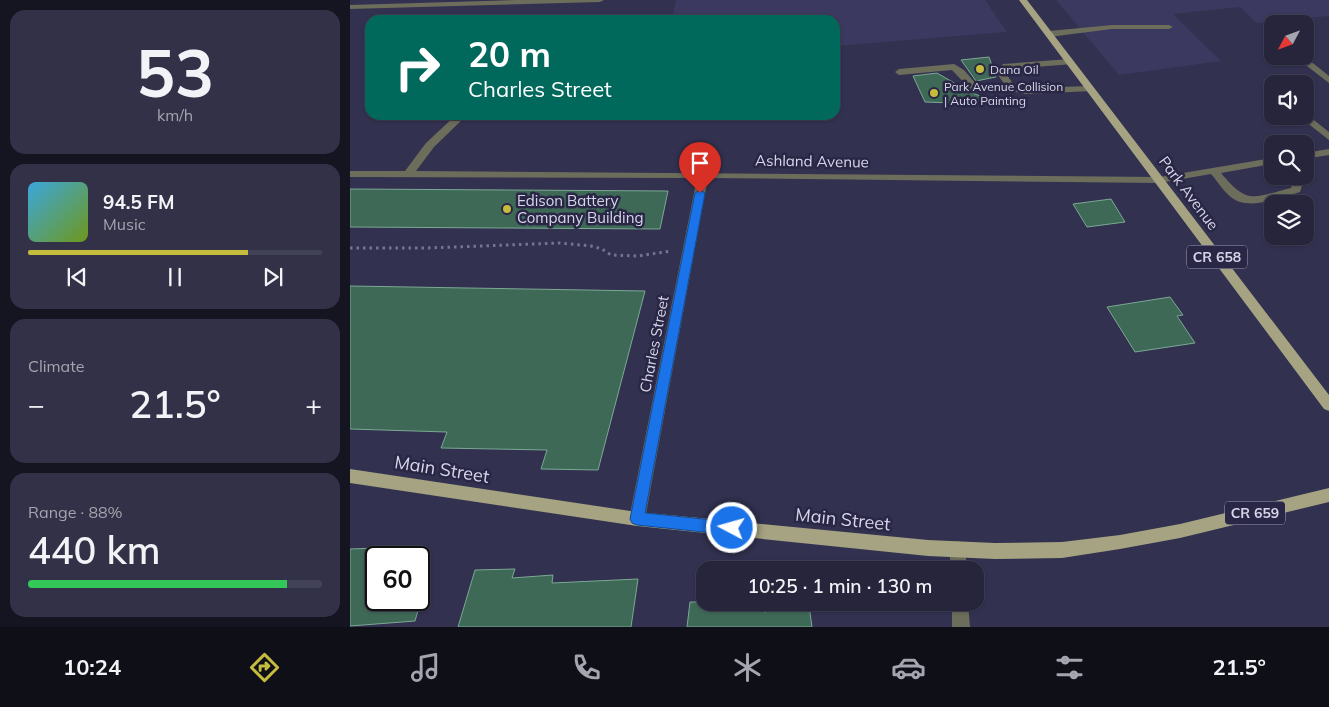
<!DOCTYPE html>
<meta charset="utf-8">
<style>
body{margin:0;font-family:Mulish,sans-serif;background:#323147;color:#f1f3f6;height:100vh;display:flex;flex-direction:column;font-size:19px;white-space:nowrap}
*{box-sizing:border-box;margin:0}
p{font-size:16px;color:#a4a5af}
.icon{flex:none;width:28px;height:28px;fill:none;stroke:currentColor;stroke-width:2;stroke-linecap:round;stroke-linejoin:round}
.map{position:relative;flex:1;overflow:hidden}
.drawer{display:flex;flex-direction:column;gap:10px;padding:10px;background:#151421;width:350px}
.drawer>*{flex:none}
.guide{position:absolute;left:15px;top:15px;width:475px;height:105px;border-radius:15px;box-shadow:0 1px 4px #0004,0 0 0 1px #424256;background:#00695c;color:#fff;overflow:hidden}
.needle{width:32px;rotate:229deg}
.buttons{position:absolute;left:914px;top:15px;display:grid;gap:10px}
.buttons a{display:grid;place-items:center;width:50px;height:50px;border-radius:10px;background:#26253c;box-shadow:0 1px 4px #0004,0 0 0 1px #424256;font-size:25px}
.speed{position:absolute;left:15px;top:546px;display:flex;gap:10px;font-size:25px;font-weight:700;text-align:center}
.speed>*{display:grid;place-content:center;width:65px;height:65px;border-radius:50%;background:#26253c;box-shadow:0 1px 4px #0004,0 0 0 1px #424256;line-height:1}
.speed .limit{border:2px solid #111;border-radius:8px;background:#fff;color:#111}
.pin{position:absolute;display:grid;place-items:center;width:42px;height:42px;color:#fff;margin:-51px -21px;border-radius:50% 50% 50% 0;rotate:-45deg;box-shadow:0 0 5px #0007}
.pin .icon{rotate:45deg}
.me{position:absolute;width:55px;margin:-28px;rotate:276deg;stroke-linejoin:round;filter:drop-shadow(0 0 4px #0008)}
.turn{display:flex;align-items:center;gap:18px;height:105px;padding:0 20px;font-size:22px}
.turn .icon{width:65px;height:65px;stroke-width:2.5}
.turn b{display:block;font-size:35px;line-height:42px}
.big{font-size:38px;font-weight:600;line-height:1.1}
.drawer .card{flex:1;display:flex;flex-direction:column;justify-content:center;gap:8px;min-width:0;padding:0 18px;border-radius:15px;background:#323147}
.drawer .dial{align-items:center;gap:0}
.dial b{font-size:65px;line-height:1}
.song{display:flex;align-items:center;gap:15px}
.cover{width:60px;height:60px;border-radius:8px;background:linear-gradient(135deg,hsl(200 70% 55%),hsl(80 70% 35%))}
.played{height:5px;border-radius:2px;background:linear-gradient(90deg,#c5bc3d 75%,#424256 75%)}
.keys{display:flex;justify-content:space-around;direction:ltr}
.heat{display:flex;justify-content:space-between;align-items:center;font-size:28px;direction:ltr}
.charge{height:8px;border-radius:4px;background:linear-gradient(90deg,#34c759 88%,#424256 0)}
.trip{position:absolute;left:346px;top:561px;width:288px;height:50px;border-radius:15px;background:#26253c;box-shadow:0 1px 4px #0004,0 0 0 1px #424256;font-weight:600;line-height:50px;text-align:center}
.tabs{display:flex;height:80px;justify-content:space-around;align-items:center;background:#0f0f18;color:#a4a5af}
.tabs .icon{width:35px;height:35px}
.tabs .on{color:#c5bc3d}
.tabs b{font-size:22px;color:#f1f3f6}
main{display:flex;flex:1;min-height:0}
.map>svg:first-child{display:block}
.built{fill:#3b395f}
.building{fill:#3f6957;stroke:#7ca894}
.lines{fill:none;stroke-linecap:round;stroke-linejoin:round}
.path{stroke:#75758f;stroke-width:3;stroke-dasharray:2.5 4;stroke-linecap:butt}
.minor{fill:#6d6d5c;fill-rule:evenodd}
.major{fill:#a5a381;fill-rule:evenodd}
.route{fill:#1a73e8;stroke:#114b97}
.poi-dot{fill:#c5bc3d;stroke:#292745;stroke-width:2}
.labels{text-anchor:middle;dominant-baseline:central;stroke-width:5;stroke-linejoin:round;paint-order:stroke}
.far-poi-label{font-size:12px;fill:#d6d6ea;stroke:#292745;text-anchor:start}
.shield{fill:#292745;stroke:#a2a2b8;stroke-width:1}
.shield-label{font-size:14px;font-weight:bold;fill:#d6d6ea}
.street-label{font-size:15px;fill:#d6d6ea;stroke:#292745}
.poi-label{font-size:15px;fill:#d6d6ea;stroke:#292745;text-anchor:start}
.near-street-label{font-size:18px;fill:#d6d6ea;stroke:#292745}
</style>
<main>
<section class="drawer">
<div class="card dial"><b>53</b><p>km/h</p></div>
<div class="card">
<div class="song"><i class="cover"></i><div><b>94.5 FM</b><p>Music</p></div></div>
<div class="played"></div>
<div class="keys"><svg class="icon" aria-label="previous" viewBox="0 0 24 24"><path d="M18 5L8 12l10 7zM5 5v14"/></svg><svg class="icon" aria-label="pause" viewBox="0 0 24 24"><path d="M8 5v14M16 5v14"/></svg><svg class="icon" aria-label="next" viewBox="0 0 24 24"><path d="M6 5l10 7-10 7zM19 5v14"/></svg></div>
</div>
<div class="card"><p>Climate</p>
<div class="heat"><a>−</a><b class="big">21.5°</b><a>+</a></div>
</div>
<div class="card"><p>Range · 88%</p><b class="big">440 km</b><div class="charge"></div></div>
</section>
<div class="map">
<svg width="979" height="627" viewBox="0 0 979 627">
<rect width="100%" height="100%" fill="#323150"/>
<path class="built" d="M 326,0 L 635,0 L 657,32 L 485,46 L 485,20 L 322,20 Z
M 706,0 L 979,0 L 979,16 L 907,23 L 890,7 L 823,14 L 871,61 L 769,75 Z"/>
<path class="building" d="M 639,57 L 646,77 L 626,81 L 611,60 Z
M 587,73 L 620,92 L 640,100 L 603,103 L 575,102 L 563,76 Z
M 0,189 L 318,191 L 310,229 L 0,227 Z
M 761,199 L 775,222 L 737,227 L 723,204 Z
M 0,286 L 295,291 L 248,470 L 191,469 L 197,450 L 91,448 L 97,432 L 0,429 Z
M 820,297 L 833,315 L 827,316 L 845,343 L 785,352 L 757,307 Z
M 26,548 L 26,600 L 71,600 L 65,621 L 0,626 L 0,549 Z
M 165,569 L 162,578 L 203,575 L 202,583 L 288,579 L 281,627 L 108,627 L 125,570 Z
M 340,602 L 414,602 L 414,612 L 459,606 L 462,627 L 337,627 Z"/>
<g class="lines">
<path class="path" d="M 0,248 L 77,248 L 209,243 L 241,246 L 252,249 L 261,255 L 288,256 L 321,251"/>
<path class="minor" d="M 165,0 L 254,0 L 250,2 L 0,9 L 0,5 Z
M 762,25 L 819,25 L 823,27 L 819,29 L 762,29 L 699,37 L 695,34 L 699,31 Z
M 944,56 L 954,56 L 979,76 L 979,83 Z
M 720,59 L 724,62 L 723,64 L 658,69 L 655,72 L 665,87 L 676,88 L 740,86 L 745,89 L 743,91 L 676,94 L 659,91 L 624,91 L 621,90 L 602,70 L 549,75 L 545,72 L 549,69 L 604,64 L 614,70 L 627,85 L 655,85 L 646,72 L 653,64 Z
M 955,113 L 979,132 L 979,140 L 951,118 L 949,116 L 955,116 Z
M 106,115 L 117,115 L 84,147 L 66,171 L 809,177 L 922,158 L 922,164 L 871,173 C 898,206 904,197 941,188 L 943,181 L 939,176 L 951,176 L 954,180 L 950,192 C 930,197 900,211 882,198 C 874,192 868,182 861,174 L 809,183 L 358,178 L 295,519 L 292,524 L 287,526 L 282,524 L 279,519 L 347,178 L 0,177 L 0,171 L 55,171 L 76,143 Z
M 979,149 L 979,155 L 955,159 L 955,153 Z
M 608,541 L 614,544 L 616,549 L 616,570 L 600,570 L 600,549 L 602,544 Z
M 602,602 L 618,602 L 620,627 L 602,627 Z"/>
<path class="major" d="M 669,0 L 677,0 L 979,395 L 979,411 L 974,409 Z
M 0,469 L 287,512 L 578,540 L 645,543 L 712,542 L 770,535 L 830,524 L 979,488 L 979,502 L 830,538 L 770,549 L 712,558 L 645,559 L 578,556 L 287,526 L 0,483 Z"/>
</g>
<path class="route" d="M 350,190 L 355,193 L 295,513 L 382,522 L 387,523 L 389,528 L 387,533 L 382,535 L 287,525 L 282,523 L 280,519 L 345,193 Z"/>
<g class="poi-dot">
<circle cx="630" cy="69" r="5"/>
<circle cx="584" cy="93" r="5"/>
<circle cx="157" cy="209" r="5"/>
</g>
<g class="labels">
<g class="far-poi-label">
<text x="640" y="69">Dana Oil</text>
<text x="594" y="86">Park Avenue Collision<tspan x="594" dy="14">| Auto Painting</tspan></text>
</g>
<g class="shield">
<rect x="837" y="245.5" width="60" height="23" rx="4"/>
<rect x="875" y="501.5" width="60" height="23" rx="4"/>
</g>
<g class="shield-label">
<text x="867" y="257">CR 658</text>
<text x="905" y="513">CR 659</text>
</g>
<g class="street-label">
<text transform="translate(462 161) rotate(1)">Ashland Avenue</text>
<text transform="translate(839 193) rotate(53)">Park Avenue</text>
<text transform="translate(304 344) rotate(-79)">Charles Street</text>
</g>
<g class="poi-label">
<text x="167" y="200">Edison Battery<tspan x="167" dy="17">Company Building</tspan></text>
</g>
<g class="near-street-label">
<text transform="translate(92 469) rotate(9)">Main Street</text>
<text transform="translate(493 519) rotate(6)">Main Street</text>
</g>
</g>
</svg>
<div class="buttons">
<a><svg class="needle" viewBox="-14 -14 28 28"><path d="M0-13l5 13h-10z" fill="#e53935"/><path d="M0 13l5-13h-10z" fill="#a4a5af"/></svg></a>
<a><svg class="icon" aria-label="sound" viewBox="0 0 24 24"><path d="M4 9h4l5-4v14l-5-4H4zM17 9q2 3 0 6"/></svg></a>
<a><svg class="icon" aria-label="search" viewBox="0 0 24 24"><circle cx="10" cy="10" r="6"/><path d="M15 15l6 6"/></svg></a>
<a><svg class="icon" aria-label="layers" viewBox="0 0 24 24"><path d="M12 4l9 5-9 5-9-5zM3 14l9 5 9-5"/></svg></a>
</div>
<div class="speed"><div class="limit">60</div></div>
<div class="pin" style="left:350px;top:193px;background:#d93025"><svg class="icon" aria-label="arrive" viewBox="0 0 24 24"><path d="M6 21V4h12l-3 4 3 4H6"/></svg></div>
<svg class="me" style="left:382px;top:528px" viewBox="-20 -20 40 40"><circle r="17" fill="#1a73e8" stroke="#fff" stroke-width="3"/><path d="M0-11L8 9 0 5-8 9z" fill="#fff"/></svg>
<div class="trip">10:25 · 1 min · 130 m</div>
<div class="guide">
<div class="turn"><svg class="icon" aria-label="right" viewBox="0 0 24 24"><path d="M7 20v-9h11M14 6l5 5-5 5"/></svg><div><b>20 m</b>Charles Street</div></div>
</div>
</div>
</main>
<nav class="tabs">
<b>10:24</b>
<svg class="icon on" aria-label="directions" viewBox="0 0 24 24"><path d="M12 3l9 9-9 9-9-9zM9 14v-3h6M13 9l2 2-2 2"/></svg>
<svg class="icon" aria-label="music" viewBox="0 0 24 24"><path d="M9 18V5l10-2v13"/><circle cx="6" cy="18" r="3"/><circle cx="16" cy="16" r="3"/></svg>
<svg class="icon" aria-label="phone" viewBox="0 0 24 24"><path d="M5 4h4l2 5-3 2q2 4 5 5l2-3 5 2v4C11 20 4 13 5 4z"/></svg>
<svg class="icon" aria-label="climate" viewBox="0 0 24 24"><path d="M12 3v18M4 7l16 10M4 17L20 7"/></svg>
<svg class="icon" aria-label="car" viewBox="0 0 24 24"><path d="M5 17H2v-5l4-1 3-4h7l3 4 3 1v5h-3M9 17h6M6 11h13"/><circle cx="7" cy="17" r="2"/><circle cx="17" cy="17" r="2"/></svg>
<svg class="icon" aria-label="filters" viewBox="0 0 24 24"><path d="M4 7h16M4 17h16"/><circle cx="9" cy="7" r="2"/><circle cx="15" cy="17" r="2"/></svg>
<b>21.5°</b>
</nav>
